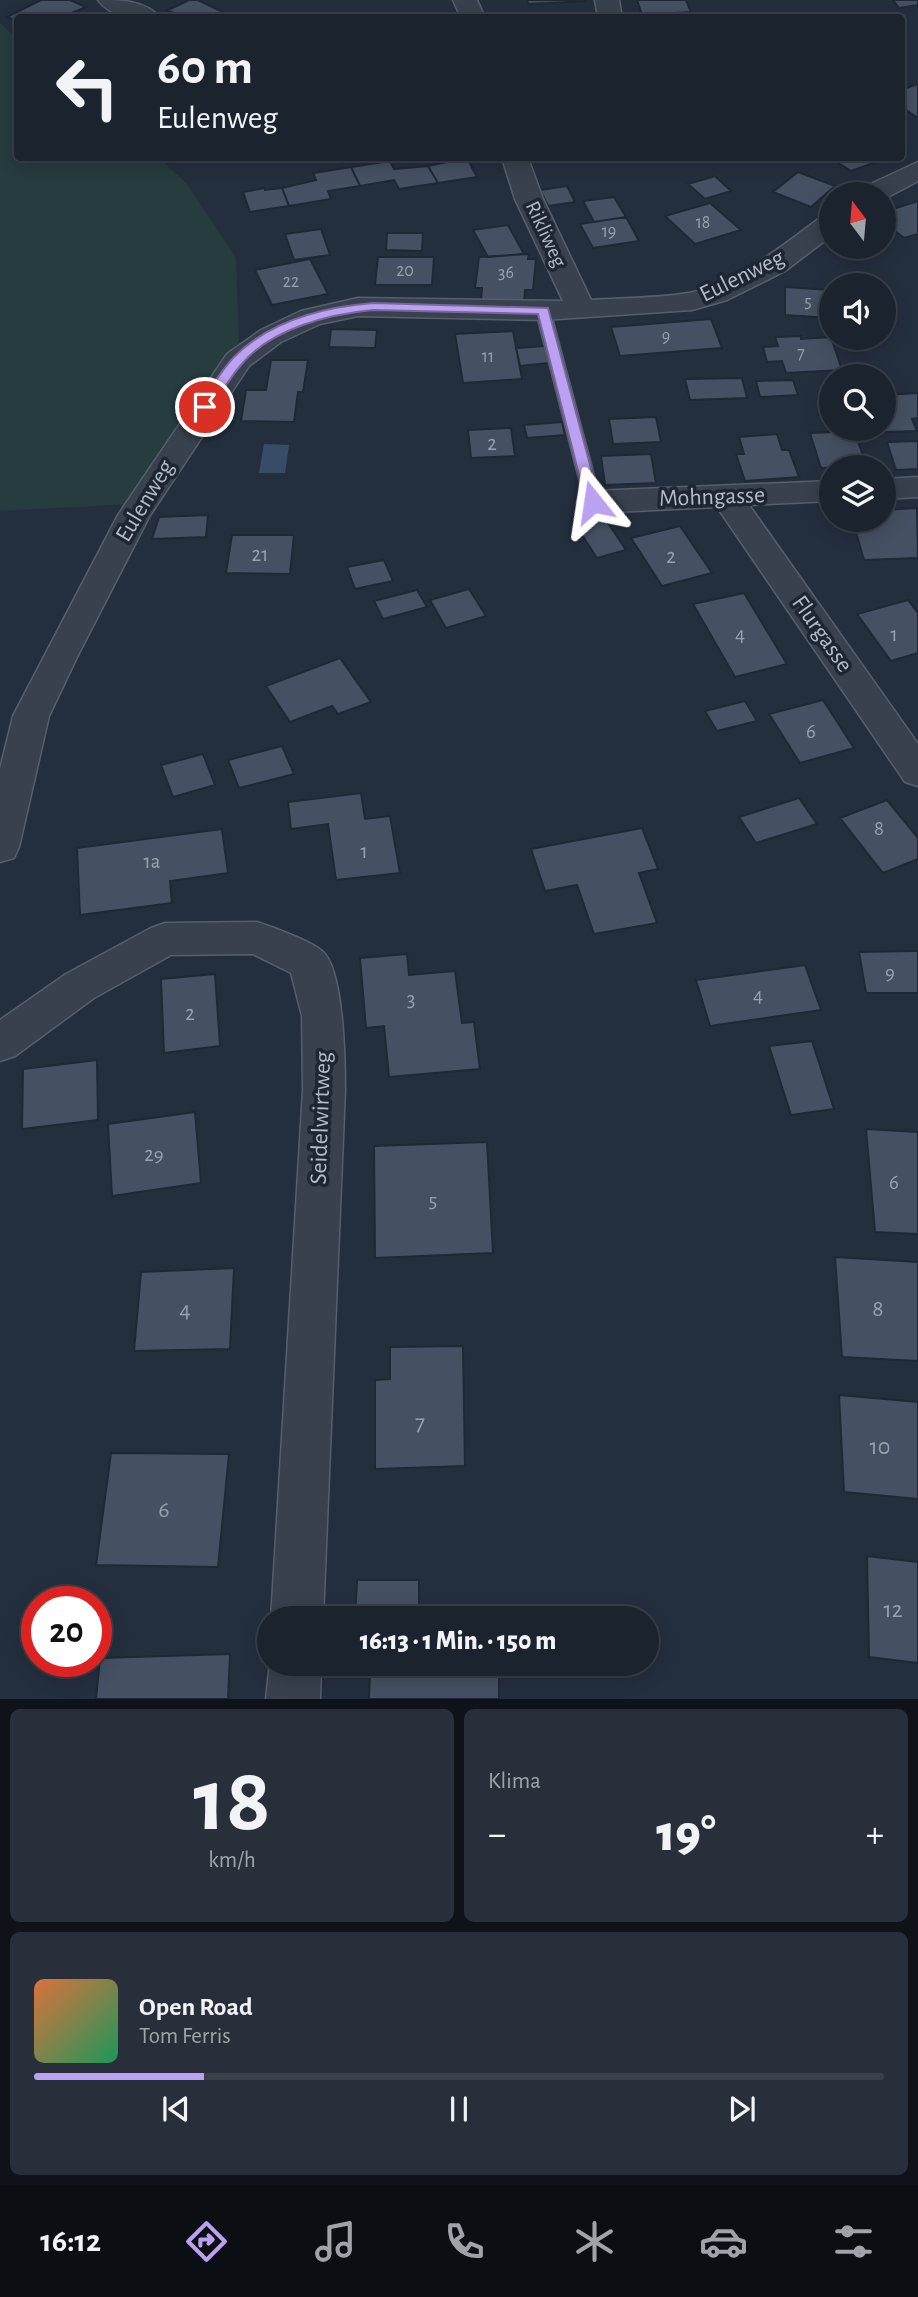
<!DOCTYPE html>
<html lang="de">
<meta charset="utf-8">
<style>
body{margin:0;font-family:"Alegreya Sans",sans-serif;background:#282f3a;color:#f1f3f6;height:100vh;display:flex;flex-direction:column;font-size:26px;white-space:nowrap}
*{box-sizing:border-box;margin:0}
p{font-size:23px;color:#a0a4aa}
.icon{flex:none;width:38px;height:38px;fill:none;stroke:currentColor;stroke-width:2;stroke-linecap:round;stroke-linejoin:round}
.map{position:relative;height:1699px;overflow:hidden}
.panel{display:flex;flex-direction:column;gap:10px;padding:10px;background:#0f1319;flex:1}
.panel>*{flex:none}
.guide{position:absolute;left:14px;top:14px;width:891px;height:147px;border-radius:7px;box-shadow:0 4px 18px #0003,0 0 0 2px #39404a;background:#1b232e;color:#f1f3f6;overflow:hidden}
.needle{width:46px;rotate:344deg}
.fabs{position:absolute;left:819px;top:182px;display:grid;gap:14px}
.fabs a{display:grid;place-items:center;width:77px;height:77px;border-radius:50%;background:#1b232e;box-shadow:0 4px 18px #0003,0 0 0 2px #39404a;font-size:35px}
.speed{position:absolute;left:21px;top:1586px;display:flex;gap:14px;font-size:35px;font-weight:700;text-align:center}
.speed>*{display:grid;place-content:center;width:91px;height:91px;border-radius:50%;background:#1b232e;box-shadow:0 4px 18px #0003,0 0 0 2px #39404a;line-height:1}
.speed .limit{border:10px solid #d22;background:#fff;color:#111}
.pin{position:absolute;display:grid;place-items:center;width:60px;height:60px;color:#fff;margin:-30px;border:4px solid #fff;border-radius:50%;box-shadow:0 2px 7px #0007}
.me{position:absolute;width:77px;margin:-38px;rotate:345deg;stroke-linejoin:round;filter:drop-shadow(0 0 5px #0008)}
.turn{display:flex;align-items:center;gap:24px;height:147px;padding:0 28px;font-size:32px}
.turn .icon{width:91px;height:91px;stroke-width:2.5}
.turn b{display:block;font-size:49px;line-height:60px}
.big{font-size:52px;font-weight:800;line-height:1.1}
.panel .widget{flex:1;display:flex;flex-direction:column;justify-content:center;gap:10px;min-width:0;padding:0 24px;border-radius:10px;background:#282f3a}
.panel .dial{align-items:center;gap:0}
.dial b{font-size:91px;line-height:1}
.song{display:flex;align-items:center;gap:21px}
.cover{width:84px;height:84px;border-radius:10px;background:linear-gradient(135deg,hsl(20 70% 55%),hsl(150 70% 35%))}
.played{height:7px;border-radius:4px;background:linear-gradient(90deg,#bca0f2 20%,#39404a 20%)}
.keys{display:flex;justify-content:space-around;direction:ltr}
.heat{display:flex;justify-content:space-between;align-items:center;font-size:38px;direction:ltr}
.panel .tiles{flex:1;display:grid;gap:10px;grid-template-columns:1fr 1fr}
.widget:last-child{grid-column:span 2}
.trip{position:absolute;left:257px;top:1606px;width:402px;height:70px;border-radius:35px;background:#1b232e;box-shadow:0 4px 18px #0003,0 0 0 2px #39404a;font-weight:800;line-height:70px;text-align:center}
.tabs{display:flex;height:112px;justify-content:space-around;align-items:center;background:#0b0e12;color:#a0a4aa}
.tabs .icon{width:49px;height:49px}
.tabs .active{color:#bca0f2}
.tabs b{font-size:32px;color:#f1f3f6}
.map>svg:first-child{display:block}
.green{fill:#263c3f}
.water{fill:#394c67}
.building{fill:#455162;stroke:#1f2835;stroke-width:2}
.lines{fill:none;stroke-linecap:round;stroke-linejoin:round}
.service-casing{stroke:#565f6c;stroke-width:3}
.minor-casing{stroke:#565f6c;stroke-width:3}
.service{fill:#38414e;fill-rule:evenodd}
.minor{fill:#38414e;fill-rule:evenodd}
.route{fill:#bca0f2;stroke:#7a689d;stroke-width:2}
.labels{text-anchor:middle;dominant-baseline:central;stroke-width:7;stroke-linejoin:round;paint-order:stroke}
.far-number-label{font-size:18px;fill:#98a1af}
.far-street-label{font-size:21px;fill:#b4bcc9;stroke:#1d2633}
.number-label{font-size:21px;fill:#98a1af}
.street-label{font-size:24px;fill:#b4bcc9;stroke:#1d2633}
.near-number-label{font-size:24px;fill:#98a1af}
</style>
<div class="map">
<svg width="918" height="1699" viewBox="0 0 918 1699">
<rect width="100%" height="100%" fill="#242f3e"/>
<path class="green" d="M 0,23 L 17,39 L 18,158 L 159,158 L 186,183 L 236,258 L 239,342 L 182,416 L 130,504 L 0,511 Z"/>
<path class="water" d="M 264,444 L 289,445 L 285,473 L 259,473 Z"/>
<path class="building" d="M 41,0 L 70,0 L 86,7 L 60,18 L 18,18 L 18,22 L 7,17 Z
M 189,0 L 198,0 L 225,13 L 215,18 L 183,18 L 168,10 Z
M 527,0 L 586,0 L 586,1 L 528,4 Z
M 637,0 L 686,0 L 691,12 L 642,15 Z
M 893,0 L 918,0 L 918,5 L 899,8 Z
M 918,84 L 918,117 L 917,117 L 901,107 L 901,90 Z
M 467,158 L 477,177 L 438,183 L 428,166 Z
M 831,158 L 888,158 L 851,171 Z
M 390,161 L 394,169 L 428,166 L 438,183 L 399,189 L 394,180 L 360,186 L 351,167 Z
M 351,167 L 360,186 L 328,191 L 331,199 L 289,206 L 282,188 L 316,180 L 313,173 Z
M 798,172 L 835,186 L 811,207 L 773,192 Z
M 715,176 L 731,191 L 705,199 L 688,184 Z
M 567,186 L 575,202 L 548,206 L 540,190 Z
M 265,188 L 265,190 L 282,188 L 289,206 L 250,212 L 243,192 Z
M 614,197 L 626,217 L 594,222 L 583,201 Z
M 918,201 L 918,234 L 904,238 L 884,222 L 884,212 Z
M 710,203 L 741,230 L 695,244 L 665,216 Z
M 626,217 L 639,241 L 593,248 L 580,224 Z
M 508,225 L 524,254 L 488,257 L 473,230 Z
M 321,229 L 330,255 L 294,260 L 285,234 Z
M 387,233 L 423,233 L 422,251 L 386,250 Z
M 529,254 L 528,259 L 536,259 L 533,290 L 525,290 L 524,303 L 481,301 L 482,288 L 475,288 L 479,257 Z
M 378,257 L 434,257 L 432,285 L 375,285 Z
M 310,259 L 328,294 L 272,305 L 255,270 Z
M 785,287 L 831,290 L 831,318 L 785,315 Z
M 711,319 L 722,348 L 620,356 L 611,327 Z
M 331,329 L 377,330 L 375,348 L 329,347 Z
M 513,331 L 522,379 L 463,383 L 455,334 Z
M 801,336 L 801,339 L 831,337 L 842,370 L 786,373 L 782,361 L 767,362 L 763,347 L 778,346 L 775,337 Z
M 545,346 L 549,363 L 520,366 L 516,348 Z
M 271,360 L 308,360 L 303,392 L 298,392 L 294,422 L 241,421 L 246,390 L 266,390 Z
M 742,378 L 747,398 L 690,400 L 685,379 Z
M 793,380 L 798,395 L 760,397 L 756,381 Z
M 918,393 L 918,418 L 912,419 L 917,431 L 885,432 L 884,395 Z
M 656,417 L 661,442 L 613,444 L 609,419 Z
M 562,422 L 565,435 L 527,438 L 524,425 Z
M 511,428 L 515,456 L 471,458 L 468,430 Z
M 854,431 L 867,466 L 821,468 L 810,433 Z
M 777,434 L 782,450 L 789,450 L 799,477 L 745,481 L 736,454 L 744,454 L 739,437 Z
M 918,441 L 918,469 L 896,470 L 887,442 Z
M 651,454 L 656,483 L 605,485 L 601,456 Z
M 917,508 L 918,558 L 864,560 L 855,529 L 865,528 L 863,520 L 884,520 L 884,510 Z
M 600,511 L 626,550 L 597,558 L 571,518 Z
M 208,515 L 206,537 L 152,539 L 159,517 Z
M 680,526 L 712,573 L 662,586 L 631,538 Z
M 232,535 L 294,535 L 290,574 L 226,573 Z
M 384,560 L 393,581 L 355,589 L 347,567 Z
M 469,589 L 486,616 L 446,628 L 430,600 Z
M 417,590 L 427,607 L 383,619 L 374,601 Z
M 744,593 L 787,664 L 735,677 L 693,604 Z
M 908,600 L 918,613 L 918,653 L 891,661 L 857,614 Z
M 340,658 L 371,702 L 338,714 L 332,706 L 290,722 L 266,686 Z
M 823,700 L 854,748 L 800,763 L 769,714 Z
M 745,701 L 757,721 L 717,731 L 705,711 Z
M 282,746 L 294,774 L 239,788 L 228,760 Z
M 203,754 L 215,785 L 173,797 L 161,765 Z
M 361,793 L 365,819 L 390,816 L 400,873 L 336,880 L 328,824 L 291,829 L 288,802 Z
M 799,798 L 817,824 L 756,843 L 739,817 Z
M 887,800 L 918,838 L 918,859 L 883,873 L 840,818 Z
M 642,828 L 658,869 L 639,873 L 657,923 L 594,934 L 577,885 L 545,891 L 531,849 Z
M 222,829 L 228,873 L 170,881 L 172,903 L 80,915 L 77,848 Z
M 914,951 L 918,951 L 918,993 L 866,993 L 859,952 Z
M 407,954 L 409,975 L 455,971 L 462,1023 L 474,1022 L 480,1069 L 389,1077 L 384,1026 L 366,1028 L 360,958 Z
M 805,965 L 821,1010 L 710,1026 L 696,980 Z
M 215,974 L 220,1046 L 164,1053 L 161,979 Z
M 812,1041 L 834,1109 L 791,1115 L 769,1046 Z
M 97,1060 L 98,1120 L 22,1129 L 23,1069 Z
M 195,1112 L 201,1183 L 112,1196 L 108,1124 Z
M 866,1129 L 918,1132 L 918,1234 L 875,1232 Z
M 487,1142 L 493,1253 L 375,1258 L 374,1146 Z
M 835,1257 L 918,1262 L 918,1361 L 842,1357 Z
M 234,1268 L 230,1349 L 134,1351 L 141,1272 Z
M 463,1346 L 465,1466 L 375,1469 L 375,1380 L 390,1379 L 390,1347 Z
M 839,1395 L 918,1402 L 918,1499 L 844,1492 Z
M 111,1453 L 229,1454 L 218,1567 L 96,1565 Z
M 867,1556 L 918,1562 L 918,1663 L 869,1657 Z
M 357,1580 L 419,1580 L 419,1608 L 498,1608 L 498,1619 L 355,1619 Z
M 230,1654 L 228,1699 L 96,1699 L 100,1658 Z
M 354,1664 L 499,1664 L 499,1699 L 369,1699 L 370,1671 L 354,1670 Z"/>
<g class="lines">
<g class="service-casing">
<path id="service" d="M 543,307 L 550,311 L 601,502 L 593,507 L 585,502 L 536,311 Z"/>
</g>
<g class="minor-casing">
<path id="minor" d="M 98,0 C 119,0 146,0 160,18 C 139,18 111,19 98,0 Z
M 453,0 L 477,0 L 485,18 L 461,18 Z
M 595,0 L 619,0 L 622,18 L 598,18 Z
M 502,158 L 528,158 L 543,199 L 591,300 C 624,298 657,298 689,293 C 734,285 785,244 821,217 L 831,215 L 831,236 L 785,271 L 727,300 L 692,310 L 543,320 L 358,316 L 320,324 L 281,342 L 249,366 L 149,517 L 77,657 L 49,716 L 19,847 L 14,858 L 0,862 L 0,769 L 13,716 L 118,515 L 227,354 L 261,330 L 301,311 L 358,298 L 563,301 L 515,199 Z
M 918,162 L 918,181 L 884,199 L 884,194 L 858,194 L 862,188 Z
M 918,477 L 918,497 L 884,499 L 884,479 Z
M 831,481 L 831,501 L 749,505 L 918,744 L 918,786 L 905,782 L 717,507 L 593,513 L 582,510 L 577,502 L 582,494 L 593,491 Z
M 257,922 C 272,927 311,941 322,951 C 344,969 345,1062 345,1090 L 323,1619 L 271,1619 L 303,1090 L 302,1016 L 291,973 L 253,954 L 171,955 L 94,998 L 15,1056 L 0,1061 L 0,1020 L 66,974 L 151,928 L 165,923 Z
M 270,1662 L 270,1664 L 321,1664 L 320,1699 L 266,1699 Z"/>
</g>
<use href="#service" class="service"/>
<use href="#minor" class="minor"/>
</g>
<path class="route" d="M 373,303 L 548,308 L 600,502 L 598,505 L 593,506 L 586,502 L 538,314 L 373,310 C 329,314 270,329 241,365 C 229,379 220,395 209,410 L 205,411 L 198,407 C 209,391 220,372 233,358 C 269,321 324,307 373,303 Z"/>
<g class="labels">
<g class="far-number-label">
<text x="703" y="223">18</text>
<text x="609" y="232">19</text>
<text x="405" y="271">20</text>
<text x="506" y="273">36</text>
<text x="291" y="282">22</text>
<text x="808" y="302">5</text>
<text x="666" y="337">9</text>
<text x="801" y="354">7</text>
<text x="488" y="357">11</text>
</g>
<g class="far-street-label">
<text transform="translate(546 234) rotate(65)">Rikliweg</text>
</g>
<g class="number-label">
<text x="492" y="443">2</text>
<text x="260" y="554">21</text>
<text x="671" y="556">2</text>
<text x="740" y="634">4</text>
<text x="894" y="634">1</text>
<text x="811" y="731">6</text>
<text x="879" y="828">8</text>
<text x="364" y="851">1</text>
<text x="152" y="861">1a</text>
<text x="890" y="972">9</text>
<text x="758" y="995">4</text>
<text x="411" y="999">3</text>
<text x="190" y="1013">2</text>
<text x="154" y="1154">29</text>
<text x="894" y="1182">6</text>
<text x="433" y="1200">5</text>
</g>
<g class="street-label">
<text transform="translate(742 276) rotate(-26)">Eulenweg</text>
<text transform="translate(712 497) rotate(-2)">Mohngasse</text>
<text transform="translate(145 501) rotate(-59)">Eulenweg</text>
<text transform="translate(822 634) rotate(55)">Flurgasse</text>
<text transform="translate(321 1118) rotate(-88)">Seidelwirtweg</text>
</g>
<g class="near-number-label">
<text x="878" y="1309">8</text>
<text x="185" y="1310">4</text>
<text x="420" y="1423">7</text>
<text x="880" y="1447">10</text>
<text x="164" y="1510">6</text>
<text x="893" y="1610">12</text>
</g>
</g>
</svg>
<div class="fabs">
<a><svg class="needle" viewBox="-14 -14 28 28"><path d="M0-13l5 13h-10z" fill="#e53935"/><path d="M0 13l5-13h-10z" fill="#a0a4aa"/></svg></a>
<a><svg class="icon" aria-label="sound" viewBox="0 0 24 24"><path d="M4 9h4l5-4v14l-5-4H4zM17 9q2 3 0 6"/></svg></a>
<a><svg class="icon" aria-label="search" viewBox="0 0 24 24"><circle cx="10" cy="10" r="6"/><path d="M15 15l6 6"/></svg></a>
<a><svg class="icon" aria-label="layers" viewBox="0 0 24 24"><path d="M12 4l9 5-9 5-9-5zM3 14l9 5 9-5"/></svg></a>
</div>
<div class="speed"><div class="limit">20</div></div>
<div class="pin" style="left:205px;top:407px;background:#d93025"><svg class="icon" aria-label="arrive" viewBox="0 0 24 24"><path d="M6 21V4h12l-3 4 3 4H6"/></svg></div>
<svg class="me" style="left:593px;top:502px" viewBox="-20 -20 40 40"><path d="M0-17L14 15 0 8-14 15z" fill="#bca0f2" stroke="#fff" stroke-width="4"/></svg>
<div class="trip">16:13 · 1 Min. · 150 m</div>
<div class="guide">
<div class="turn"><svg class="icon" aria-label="left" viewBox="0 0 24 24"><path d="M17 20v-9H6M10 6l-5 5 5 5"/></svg><div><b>60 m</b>Eulenweg</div></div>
</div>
</div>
<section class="panel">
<div class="tiles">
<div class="widget dial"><b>18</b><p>km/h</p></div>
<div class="widget"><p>Klima</p>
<div class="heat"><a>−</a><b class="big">19°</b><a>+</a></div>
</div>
<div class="widget">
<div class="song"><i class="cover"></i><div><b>Open Road</b><p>Tom Ferris</p></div></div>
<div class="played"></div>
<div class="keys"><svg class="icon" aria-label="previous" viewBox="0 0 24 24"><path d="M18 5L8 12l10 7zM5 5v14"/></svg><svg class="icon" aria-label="pause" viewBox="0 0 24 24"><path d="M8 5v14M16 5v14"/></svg><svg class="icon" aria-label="next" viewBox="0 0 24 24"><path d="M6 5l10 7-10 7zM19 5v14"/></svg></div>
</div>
</div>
</section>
<nav class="tabs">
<b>16:12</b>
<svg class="icon active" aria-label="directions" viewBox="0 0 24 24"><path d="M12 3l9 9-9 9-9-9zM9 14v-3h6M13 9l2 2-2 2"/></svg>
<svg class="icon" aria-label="music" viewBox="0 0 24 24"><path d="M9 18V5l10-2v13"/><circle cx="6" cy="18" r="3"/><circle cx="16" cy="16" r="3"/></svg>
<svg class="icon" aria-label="phone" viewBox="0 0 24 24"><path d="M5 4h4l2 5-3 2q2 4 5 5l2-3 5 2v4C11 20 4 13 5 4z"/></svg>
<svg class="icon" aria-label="climate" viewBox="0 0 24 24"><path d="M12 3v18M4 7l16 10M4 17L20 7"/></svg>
<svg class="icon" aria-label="car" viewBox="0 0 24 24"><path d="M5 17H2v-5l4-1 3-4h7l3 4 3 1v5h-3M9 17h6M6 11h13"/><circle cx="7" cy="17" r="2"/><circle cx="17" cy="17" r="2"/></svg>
<svg class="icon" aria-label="filters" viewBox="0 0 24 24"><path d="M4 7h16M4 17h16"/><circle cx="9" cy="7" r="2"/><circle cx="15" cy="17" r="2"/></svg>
</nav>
